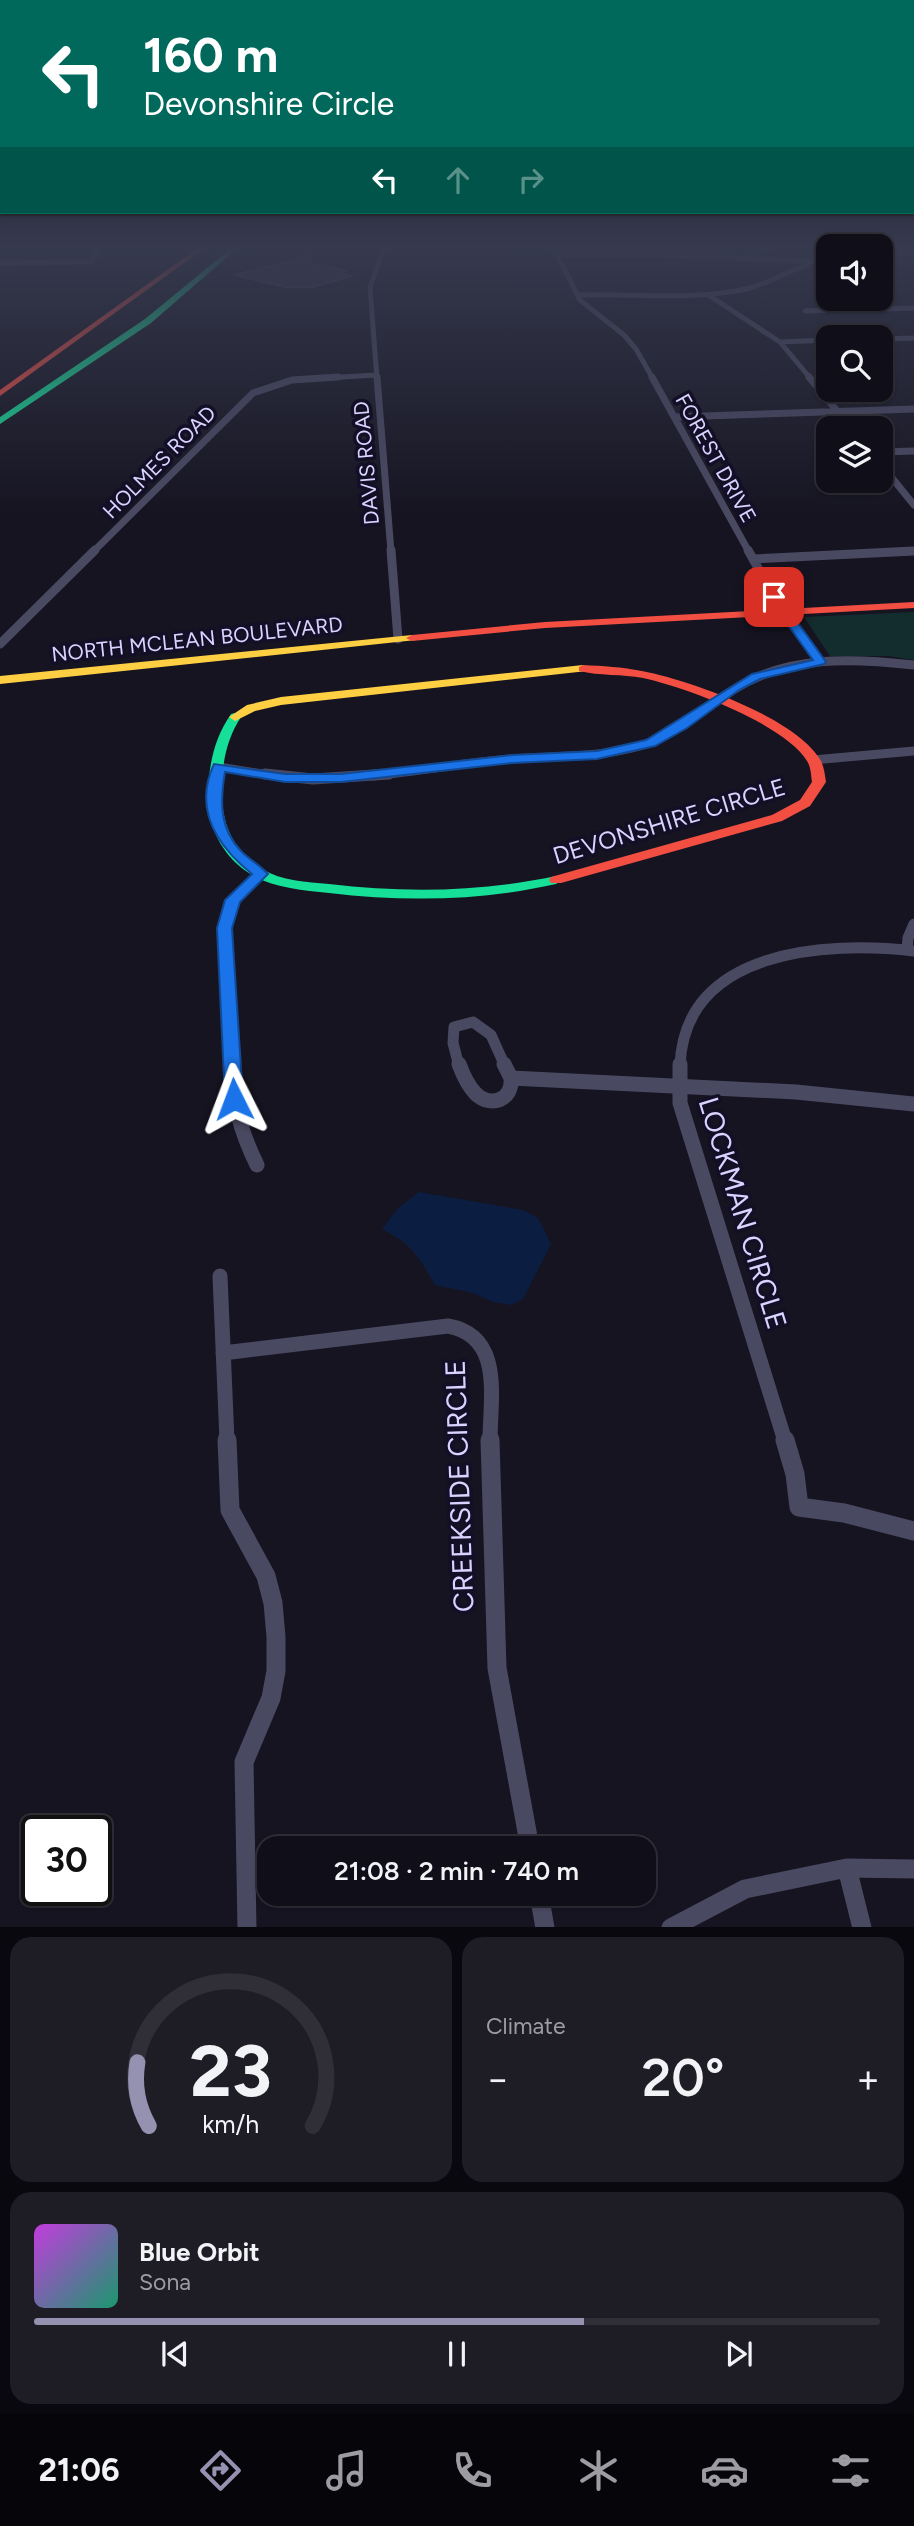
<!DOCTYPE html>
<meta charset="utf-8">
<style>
body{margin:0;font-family:Figtree,sans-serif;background:#1e1d26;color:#f1f3f6;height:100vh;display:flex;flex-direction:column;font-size:26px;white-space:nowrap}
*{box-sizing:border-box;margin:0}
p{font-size:23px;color:#9c9ca2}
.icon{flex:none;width:38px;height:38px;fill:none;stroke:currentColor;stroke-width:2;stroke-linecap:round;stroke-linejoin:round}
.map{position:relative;height:1927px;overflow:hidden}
.side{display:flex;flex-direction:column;gap:10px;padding:10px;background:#09080e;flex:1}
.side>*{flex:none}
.banner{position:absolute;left:0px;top:0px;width:915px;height:214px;box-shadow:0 2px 5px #0004,0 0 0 2px #302f38;background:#00695c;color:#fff;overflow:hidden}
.buttons{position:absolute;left:816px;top:234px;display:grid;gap:14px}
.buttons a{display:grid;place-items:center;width:77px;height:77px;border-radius:14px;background:#100f19;box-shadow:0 2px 5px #0004,0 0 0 2px #302f38;font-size:35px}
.speed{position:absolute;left:21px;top:1815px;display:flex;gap:14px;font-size:35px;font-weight:700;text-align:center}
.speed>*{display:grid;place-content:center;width:91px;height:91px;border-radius:50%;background:#100f19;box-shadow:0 2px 5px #0004,0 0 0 2px #302f38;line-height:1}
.speed .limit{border:4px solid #111;border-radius:10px;background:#fff;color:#111}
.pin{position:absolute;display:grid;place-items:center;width:60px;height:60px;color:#fff;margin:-30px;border-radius:14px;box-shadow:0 4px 10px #0006}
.me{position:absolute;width:77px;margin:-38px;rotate:357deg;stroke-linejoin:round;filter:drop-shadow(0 0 5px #0008)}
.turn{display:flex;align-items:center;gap:24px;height:147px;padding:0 28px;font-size:32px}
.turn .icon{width:91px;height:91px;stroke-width:2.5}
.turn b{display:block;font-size:49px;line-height:60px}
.lanes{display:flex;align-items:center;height:66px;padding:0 28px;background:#0003;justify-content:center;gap:35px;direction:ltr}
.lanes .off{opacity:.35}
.big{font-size:52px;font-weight:600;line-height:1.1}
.side .tile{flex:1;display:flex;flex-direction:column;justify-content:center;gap:10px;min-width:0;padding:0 24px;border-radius:21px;background:#1e1d26}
.side .dial{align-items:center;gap:0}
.dial svg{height:182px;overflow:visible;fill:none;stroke:#302f38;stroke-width:7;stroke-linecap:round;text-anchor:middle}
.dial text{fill:#f1f3f6;stroke:none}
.song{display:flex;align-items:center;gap:21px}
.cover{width:84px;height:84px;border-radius:10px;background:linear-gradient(135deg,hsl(290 70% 55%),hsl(160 70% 35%))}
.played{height:7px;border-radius:4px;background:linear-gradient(90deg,#9591b1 65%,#302f38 65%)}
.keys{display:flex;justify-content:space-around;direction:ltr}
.heat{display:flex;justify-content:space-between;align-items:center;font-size:38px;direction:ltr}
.side .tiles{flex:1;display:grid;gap:10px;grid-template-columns:1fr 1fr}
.tile:last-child{grid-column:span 2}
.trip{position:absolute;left:257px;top:1836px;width:399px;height:70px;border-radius:21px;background:#100f19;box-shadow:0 2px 5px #0004,0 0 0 2px #302f38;font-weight:600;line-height:70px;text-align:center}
.tab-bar{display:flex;height:112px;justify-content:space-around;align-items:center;background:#06060a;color:#9c9ca2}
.tab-bar .icon{width:49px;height:49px}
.tab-bar .current{color:#9591b1}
.tab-bar b{font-size:32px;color:#f1f3f6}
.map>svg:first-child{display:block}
.green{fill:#132c2d}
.water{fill:#0b1e41}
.building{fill:#343243;stroke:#433f54;stroke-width:2}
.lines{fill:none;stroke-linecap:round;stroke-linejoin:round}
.street-far5{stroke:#4a4962;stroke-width:5}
.street-far4{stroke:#4a4962;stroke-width:7}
.street-far3{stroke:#4a4962;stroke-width:9}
.street-far2{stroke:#4a4962;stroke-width:11}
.street-far1{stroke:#4a4962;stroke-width:15}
.street{stroke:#4a4962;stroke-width:19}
.fast{fill:#16e098;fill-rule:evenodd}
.slow{fill:#ffcf43;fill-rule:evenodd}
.jam{fill:#f24e42;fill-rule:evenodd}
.route{fill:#1a73e8;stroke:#114b97;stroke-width:2}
.labels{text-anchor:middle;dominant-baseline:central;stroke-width:7;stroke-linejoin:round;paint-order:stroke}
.far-street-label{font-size:21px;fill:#d9d4ff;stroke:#130f26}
.street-label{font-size:24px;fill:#d9d4ff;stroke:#130f26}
.near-street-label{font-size:28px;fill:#d9d4ff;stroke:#130f26}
</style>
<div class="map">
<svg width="914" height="1928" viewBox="0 0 914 1928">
<rect width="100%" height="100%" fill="#161421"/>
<path class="green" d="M 914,612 L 914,660 L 888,656 L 830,656 L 804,617 Z"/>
<path class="water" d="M 419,1192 L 523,1210 L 538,1218 L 551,1244 L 523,1299 L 511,1305 L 493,1302 L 473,1293 L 435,1285 C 419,1257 412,1244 382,1229 L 398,1208 Z"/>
<path class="building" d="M 311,256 L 311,263 L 347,271 L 339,273 L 351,276 L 313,287 L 285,287 L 234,275 Z"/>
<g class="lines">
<path class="street-far5" d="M 552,245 L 580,300 L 624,335 L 636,349 L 653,379
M 880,254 L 914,253
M 559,255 L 666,255 L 821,262
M 746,256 L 776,245
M 0,263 L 92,262 L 101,245
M 577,295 C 633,293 691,301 746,289 C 768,284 786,272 807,265
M 710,296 L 780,342 L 811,379
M 805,311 L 914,308
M 880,339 L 914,338
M 780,342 L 828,340
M 309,379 L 376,375
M 377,379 L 370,287 L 385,245"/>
<path class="street-far4" d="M 377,377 L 391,552
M 652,377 L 749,552
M 809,377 L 852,429
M 675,417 L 914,409
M 880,452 L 914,451
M 880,463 L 914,505
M 93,552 L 253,393 L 292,380 L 338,377
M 898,552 L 914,551"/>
<path class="street-far3" d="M 391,550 L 398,639
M 748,550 L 774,597 L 820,662
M 753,559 L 914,551
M 0,644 L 95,550
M 813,760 L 914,751
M 219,767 L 275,776
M 372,776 C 418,771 464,763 510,759 C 551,756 592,758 632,748 C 671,739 700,711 733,690 C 787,655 852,658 914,665"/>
<path class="street-far2" d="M 265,774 L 313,779 L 389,774
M 907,950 L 908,938 L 914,924
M 232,1066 L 224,928 L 232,900 L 260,874
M 459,1066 L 453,1043 L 454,1027 L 473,1022 L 491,1035 L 505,1066
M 680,1066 C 684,949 826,941 914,951"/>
<path class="street-far1" d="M 232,1064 C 234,1105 239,1128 257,1165
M 459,1064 C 463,1075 468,1086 476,1094 C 491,1108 513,1100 511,1078
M 504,1064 L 511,1078
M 680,1064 L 680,1103 L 785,1441
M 511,1078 L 796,1092 L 914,1104
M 220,1276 L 227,1441
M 223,1353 L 448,1326 C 504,1336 490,1398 490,1441"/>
<path class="street" d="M 227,1440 L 230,1510 L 266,1576 L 273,1603 L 276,1637 L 276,1671 L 271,1698 L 244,1762 L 247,1928
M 490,1440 L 497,1668 L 530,1848
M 785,1440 L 795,1474 L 799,1507 L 844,1513 L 914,1531
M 847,1868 L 862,1928
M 539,1894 L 545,1928
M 671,1928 L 745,1889 L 847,1868 L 914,1869"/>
<path class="fast" d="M 235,245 L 241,245 L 151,323 L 0,424 L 0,417 L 145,319 Z
M 235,713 L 241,717 C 225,741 221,770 222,798 C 223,828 236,853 262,869 C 282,881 306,882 329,884 C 406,893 480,892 556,876 L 563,880 L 556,884 C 480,901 406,902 329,893 C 303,890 274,888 252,875 C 225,859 209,831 208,800 C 208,769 213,740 231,714 Z"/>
<path class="slow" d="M 412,635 L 418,638 L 416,640 L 0,684 L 0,676 Z
M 583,665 L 587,667 L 587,671 L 281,705 L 255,711 L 235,721 L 229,717 L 247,705 L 281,697 Z"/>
<path class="jam" d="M 202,245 L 209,245 L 0,396 L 0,390 Z
M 914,602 L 914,608 L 545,628 L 412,641 L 406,638 L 412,635 L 545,622 Z
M 583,665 C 603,666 622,667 642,671 C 689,680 797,718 821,761 C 824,767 825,775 826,782 L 810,806 L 782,821 L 561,883 L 551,883 L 549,880 L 551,877 L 772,815 L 800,800 L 812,782 C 811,775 811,767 807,761 C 785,724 685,687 643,678 C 622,674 600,676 579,671 L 579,667 Z"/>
</g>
<linearGradient id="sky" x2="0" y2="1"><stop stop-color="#0c0b12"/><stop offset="0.48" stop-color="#363a4e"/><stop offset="1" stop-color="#363a4e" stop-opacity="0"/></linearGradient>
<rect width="914" height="515" fill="url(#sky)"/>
<path class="route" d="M 770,594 L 777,594 L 826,662 L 824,664 L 760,679 L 739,690 L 687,728 L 655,746 L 597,759 L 513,763 L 341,782 L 285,782 L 225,772 C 220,801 219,829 242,852 C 250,860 260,865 268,874 L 240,902 L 232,928 L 243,1099 L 234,1105 L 228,1104 L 225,1099 L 217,928 L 225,900 L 252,874 C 217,846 193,809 214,764 L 285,774 L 341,774 L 513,755 L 597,751 L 646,740 L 752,674 L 813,660 L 768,597 Z"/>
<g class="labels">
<g class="far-street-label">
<text transform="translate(716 458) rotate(61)">FOREST DRIVE</text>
<text transform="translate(159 462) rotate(-45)">HOLMES ROAD</text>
<text transform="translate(366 463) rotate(-95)">DAVIS ROAD</text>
<text transform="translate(197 639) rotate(-6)">NORTH MCLEAN BOULEVARD</text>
</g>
<g class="street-label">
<text transform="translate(669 821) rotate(-17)">DEVONSHIRE CIRCLE</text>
</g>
<g class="near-street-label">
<text transform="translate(743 1213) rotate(73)">LOCKMAN CIRCLE</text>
<text transform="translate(459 1486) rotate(-92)">CREEKSIDE CIRCLE</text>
</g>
</g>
</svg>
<div class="buttons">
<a><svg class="icon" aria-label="sound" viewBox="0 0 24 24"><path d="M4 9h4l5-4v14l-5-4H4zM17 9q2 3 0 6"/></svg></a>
<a><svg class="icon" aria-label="search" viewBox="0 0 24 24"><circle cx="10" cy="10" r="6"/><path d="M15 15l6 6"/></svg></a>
<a><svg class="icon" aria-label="layers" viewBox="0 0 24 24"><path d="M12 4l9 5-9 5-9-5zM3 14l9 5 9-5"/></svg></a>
</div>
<div class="speed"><div class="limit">30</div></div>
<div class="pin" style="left:774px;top:597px;background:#d93025"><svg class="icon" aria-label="arrive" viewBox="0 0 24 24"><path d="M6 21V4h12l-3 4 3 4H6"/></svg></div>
<svg class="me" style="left:234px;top:1099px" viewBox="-20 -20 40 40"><path d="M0-17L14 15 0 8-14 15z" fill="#1a73e8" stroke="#fff" stroke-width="4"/></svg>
<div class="trip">21:08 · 2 min · 740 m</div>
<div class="banner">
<div class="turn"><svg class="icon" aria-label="left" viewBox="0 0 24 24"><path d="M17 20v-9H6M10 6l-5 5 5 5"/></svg><div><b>160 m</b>Devonshire Circle</div></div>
<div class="lanes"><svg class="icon" aria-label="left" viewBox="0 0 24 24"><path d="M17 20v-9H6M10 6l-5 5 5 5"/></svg><svg class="icon off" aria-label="ahead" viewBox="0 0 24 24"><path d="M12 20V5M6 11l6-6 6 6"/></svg><svg class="icon off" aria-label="right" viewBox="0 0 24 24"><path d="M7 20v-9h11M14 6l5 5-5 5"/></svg></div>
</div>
</div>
<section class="side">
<div class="tiles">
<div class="tile dial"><svg viewBox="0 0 100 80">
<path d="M14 69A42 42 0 1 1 86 69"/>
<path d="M14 69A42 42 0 0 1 9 41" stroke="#9591b1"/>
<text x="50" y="56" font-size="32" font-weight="700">23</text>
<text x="50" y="72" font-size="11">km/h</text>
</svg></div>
<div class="tile"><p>Climate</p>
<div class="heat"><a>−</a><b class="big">20°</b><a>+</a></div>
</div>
<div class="tile">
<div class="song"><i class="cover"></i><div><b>Blue Orbit</b><p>Sona</p></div></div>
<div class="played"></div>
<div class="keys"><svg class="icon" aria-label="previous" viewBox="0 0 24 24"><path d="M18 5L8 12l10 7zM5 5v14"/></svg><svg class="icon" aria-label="pause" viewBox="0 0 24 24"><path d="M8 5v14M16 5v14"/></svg><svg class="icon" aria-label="next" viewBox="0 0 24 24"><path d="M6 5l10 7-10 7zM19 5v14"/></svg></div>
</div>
</div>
</section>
<nav class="tab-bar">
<b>21:06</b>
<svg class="icon current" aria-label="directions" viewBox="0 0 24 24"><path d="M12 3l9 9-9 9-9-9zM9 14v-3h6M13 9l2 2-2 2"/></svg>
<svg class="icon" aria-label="music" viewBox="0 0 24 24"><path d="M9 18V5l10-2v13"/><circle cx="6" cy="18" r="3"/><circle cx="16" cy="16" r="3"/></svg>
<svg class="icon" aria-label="phone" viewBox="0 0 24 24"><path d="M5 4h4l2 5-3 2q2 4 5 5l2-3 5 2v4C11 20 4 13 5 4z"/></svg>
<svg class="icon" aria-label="climate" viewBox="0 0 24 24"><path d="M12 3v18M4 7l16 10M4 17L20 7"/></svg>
<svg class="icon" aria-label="car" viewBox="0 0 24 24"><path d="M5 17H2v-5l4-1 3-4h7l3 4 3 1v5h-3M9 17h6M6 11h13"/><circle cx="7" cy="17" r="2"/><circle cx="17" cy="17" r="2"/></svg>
<svg class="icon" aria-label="filters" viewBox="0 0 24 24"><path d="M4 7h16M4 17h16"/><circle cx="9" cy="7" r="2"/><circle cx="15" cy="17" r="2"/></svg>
</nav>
